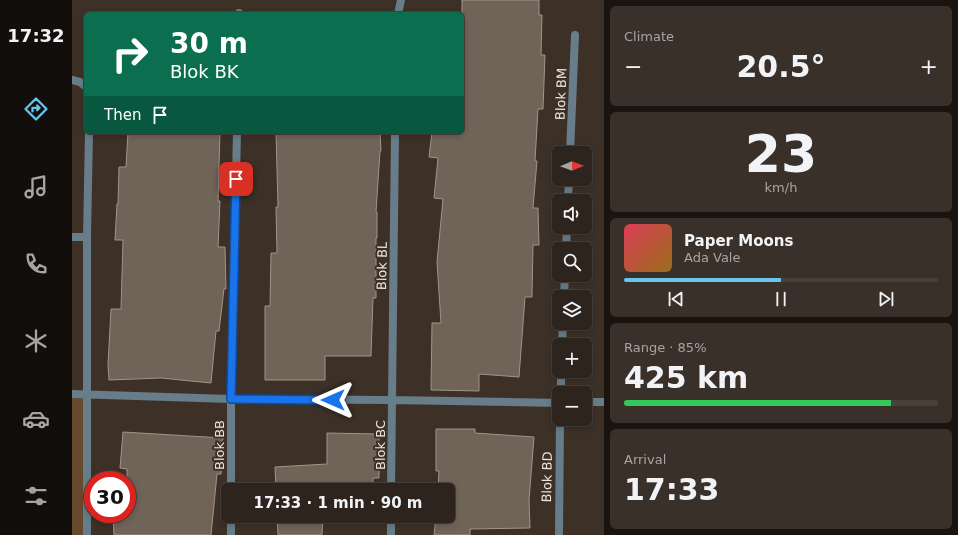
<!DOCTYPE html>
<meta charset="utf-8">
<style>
body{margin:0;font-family:"DejaVu Sans",sans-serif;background:#39302a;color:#f1f3f6;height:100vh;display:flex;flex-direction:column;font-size:15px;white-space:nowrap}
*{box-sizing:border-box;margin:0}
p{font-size:13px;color:#a7a4a4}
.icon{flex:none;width:22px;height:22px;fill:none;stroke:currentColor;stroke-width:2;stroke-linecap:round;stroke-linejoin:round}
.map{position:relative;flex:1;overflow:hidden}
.details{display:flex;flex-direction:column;gap:6px;padding:6px;background:#191410;width:354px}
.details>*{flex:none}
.top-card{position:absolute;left:12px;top:12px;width:380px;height:122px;border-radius:6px;box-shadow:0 2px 6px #0003,0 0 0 1px #48413b;background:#0b6e4f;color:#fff;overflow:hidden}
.needle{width:26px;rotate:89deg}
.fabs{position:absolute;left:480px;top:146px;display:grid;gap:8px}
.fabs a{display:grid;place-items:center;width:40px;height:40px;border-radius:6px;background:#2d241d;box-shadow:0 2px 6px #0003,0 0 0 1px #48413b;font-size:20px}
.speed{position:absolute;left:12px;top:471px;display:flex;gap:8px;font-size:20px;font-weight:700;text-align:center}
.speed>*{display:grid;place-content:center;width:52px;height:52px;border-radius:50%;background:#2d241d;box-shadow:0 2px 6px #0003,0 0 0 1px #48413b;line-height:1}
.speed .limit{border:6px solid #d22;background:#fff;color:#111}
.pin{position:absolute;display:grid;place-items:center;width:34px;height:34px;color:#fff;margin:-17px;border-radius:8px;box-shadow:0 2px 6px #0006}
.me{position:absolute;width:44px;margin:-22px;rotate:270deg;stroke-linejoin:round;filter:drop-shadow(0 0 3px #0008)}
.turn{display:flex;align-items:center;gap:14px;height:84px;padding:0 20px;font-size:18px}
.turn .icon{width:52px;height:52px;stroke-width:2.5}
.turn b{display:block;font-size:28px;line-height:34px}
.then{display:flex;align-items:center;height:38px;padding:0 20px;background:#0003;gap:8px;font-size:15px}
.big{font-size:30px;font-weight:700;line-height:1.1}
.details .widget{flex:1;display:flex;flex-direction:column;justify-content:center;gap:6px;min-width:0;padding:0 14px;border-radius:6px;background:#39302a}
.details .dial{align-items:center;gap:0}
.dial b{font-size:52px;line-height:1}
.song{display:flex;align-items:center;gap:12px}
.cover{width:48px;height:48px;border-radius:6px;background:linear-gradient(135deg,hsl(350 70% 55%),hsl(40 70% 35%))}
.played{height:4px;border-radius:2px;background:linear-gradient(90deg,#67c4ef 50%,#48413b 50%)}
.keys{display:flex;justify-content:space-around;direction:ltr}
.heat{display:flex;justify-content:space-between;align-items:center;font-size:22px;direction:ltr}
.charge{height:6px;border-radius:3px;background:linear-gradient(90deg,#34c759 85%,#48413b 0)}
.trip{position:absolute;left:149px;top:483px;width:234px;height:40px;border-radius:6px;background:#2d241d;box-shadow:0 2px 6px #0003,0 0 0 1px #48413b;font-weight:700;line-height:40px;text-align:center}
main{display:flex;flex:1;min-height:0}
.dock{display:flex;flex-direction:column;width:72px;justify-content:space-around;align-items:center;background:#120e0c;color:#a7a4a4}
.dock .icon{width:28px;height:28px}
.dock .active{color:#67c4ef}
.dock b{font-size:18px;color:#f1f3f6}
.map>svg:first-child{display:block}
.green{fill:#67492e}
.building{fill:#706358;stroke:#a29488}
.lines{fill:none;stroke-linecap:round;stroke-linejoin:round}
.minor{stroke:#677d89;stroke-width:8}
.route-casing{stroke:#114b97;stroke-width:10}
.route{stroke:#1a73e8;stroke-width:7}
.labels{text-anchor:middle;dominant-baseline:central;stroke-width:4;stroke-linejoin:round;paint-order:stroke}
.street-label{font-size:13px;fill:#ece4de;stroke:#3c3027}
</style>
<main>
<nav class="dock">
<b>17:32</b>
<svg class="icon active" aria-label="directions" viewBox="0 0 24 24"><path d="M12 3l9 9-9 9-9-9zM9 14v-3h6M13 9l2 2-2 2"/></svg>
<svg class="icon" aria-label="music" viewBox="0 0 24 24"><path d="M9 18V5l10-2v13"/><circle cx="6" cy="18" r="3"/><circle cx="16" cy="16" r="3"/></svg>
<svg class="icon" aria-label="phone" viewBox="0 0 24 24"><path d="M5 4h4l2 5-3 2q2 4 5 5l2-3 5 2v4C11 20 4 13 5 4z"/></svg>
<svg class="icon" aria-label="climate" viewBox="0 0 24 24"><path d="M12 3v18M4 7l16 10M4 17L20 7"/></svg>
<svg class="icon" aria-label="car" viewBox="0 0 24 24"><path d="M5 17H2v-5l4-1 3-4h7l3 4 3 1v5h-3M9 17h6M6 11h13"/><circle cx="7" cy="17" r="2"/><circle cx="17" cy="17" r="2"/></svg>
<svg class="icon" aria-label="filters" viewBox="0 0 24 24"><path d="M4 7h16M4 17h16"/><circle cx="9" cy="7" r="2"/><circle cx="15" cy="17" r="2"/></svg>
</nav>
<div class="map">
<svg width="532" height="535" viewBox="0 0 532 535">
<rect width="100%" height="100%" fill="#3c3027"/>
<path class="green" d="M 0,394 L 14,394 L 15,535 L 0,535 Z"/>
<path class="building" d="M 390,0 L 467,0 L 467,15 L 470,15 L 469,55 L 473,55 L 471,109 L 466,109 L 463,161 L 465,161 L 461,208 L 466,208 L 467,245 L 461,245 L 460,297 L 453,297 L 447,377 L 407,374 L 407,391 L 359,390 L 360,323 L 369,323 L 365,262 L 371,199 L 362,198 L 366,158 L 357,157 L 360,132 L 390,132 Z
M 56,132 L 148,132 L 146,201 L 148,201 L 146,247 L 153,247 L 154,289 L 152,289 L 147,331 L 144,331 L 139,383 L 89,378 L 37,380 L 36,365 L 39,309 L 49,309 L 51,240 L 43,240 L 45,204 L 46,204 L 47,167 L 54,167 Z
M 204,132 L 308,132 L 309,151 L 308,151 L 304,212 L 305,212 L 305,238 L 304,238 L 304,298 L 301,298 L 299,356 L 253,356 L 253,380 L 193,380 L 193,306 L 198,306 L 199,253 L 205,253 L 204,207 L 206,207 Z
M 364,429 L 403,429 L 403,433 L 462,437 L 457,500 L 458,528 L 398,529 L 398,535 L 362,535 L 364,516 L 376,516 L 376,490 L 366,490 L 367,471 L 364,471 Z
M 51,432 L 151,438 L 149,474 L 145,474 L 139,535 L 42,535 L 41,514 L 55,514 L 55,469 L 48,468 Z
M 255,433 L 307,434 L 307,478 L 301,478 L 301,490 L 204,490 L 203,467 L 255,464 Z
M 205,516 L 251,516 L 250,535 L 206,535 Z"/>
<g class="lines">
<path class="minor" d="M 167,14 L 167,13
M 326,14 L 329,0
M 0,80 L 8,82 L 14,87
M 498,153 L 503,35
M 496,201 L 497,179
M 0,237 L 15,237
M 494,249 L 495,227
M 492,297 L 493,275
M 490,345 L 491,323
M 489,393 L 489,371
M 0,394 L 159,399 L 320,400 L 487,403
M 513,402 L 532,402
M 159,490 L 159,399 L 165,132
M 319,490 L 323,132
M 15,535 L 15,237 L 17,132
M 159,535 L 159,516
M 319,535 L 319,516
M 487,535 L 488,419"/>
</g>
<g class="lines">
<g class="route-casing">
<path id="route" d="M 164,179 L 159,399 L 261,400"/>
</g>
<use href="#route" class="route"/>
</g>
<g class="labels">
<g class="street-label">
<text transform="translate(489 94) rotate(-88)">Blok BM</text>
<text transform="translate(310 266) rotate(-89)">Blok BL</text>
<text transform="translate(147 445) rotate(-90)">Blok BB</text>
<text transform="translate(308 445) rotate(-90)">Blok BC</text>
<text transform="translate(475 477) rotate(-89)">Blok BD</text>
</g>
</g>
</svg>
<div class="fabs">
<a><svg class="needle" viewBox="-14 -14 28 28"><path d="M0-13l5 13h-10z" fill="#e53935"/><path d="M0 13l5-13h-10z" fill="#a7a4a4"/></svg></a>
<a><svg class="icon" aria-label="sound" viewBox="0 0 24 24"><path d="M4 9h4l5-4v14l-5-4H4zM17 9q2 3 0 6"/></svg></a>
<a><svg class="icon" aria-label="search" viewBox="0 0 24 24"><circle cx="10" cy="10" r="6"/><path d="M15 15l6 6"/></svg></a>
<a><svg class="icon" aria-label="layers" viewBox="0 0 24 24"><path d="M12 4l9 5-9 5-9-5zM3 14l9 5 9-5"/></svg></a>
<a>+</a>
<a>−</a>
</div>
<div class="speed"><div class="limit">30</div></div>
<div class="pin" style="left:164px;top:179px;background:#d93025"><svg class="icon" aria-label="arrive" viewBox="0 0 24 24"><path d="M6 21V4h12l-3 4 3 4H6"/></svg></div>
<svg class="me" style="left:261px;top:400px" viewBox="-20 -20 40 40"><path d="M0-17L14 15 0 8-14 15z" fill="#1a73e8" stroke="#fff" stroke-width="4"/></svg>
<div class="trip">17:33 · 1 min · 90 m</div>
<div class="top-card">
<div class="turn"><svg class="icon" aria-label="right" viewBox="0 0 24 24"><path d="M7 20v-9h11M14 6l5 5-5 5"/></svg><div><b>30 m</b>Blok BK</div></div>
<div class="then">Then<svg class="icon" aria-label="arrive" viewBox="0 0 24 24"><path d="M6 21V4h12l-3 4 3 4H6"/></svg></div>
</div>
</div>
<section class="details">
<div class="widget"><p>Climate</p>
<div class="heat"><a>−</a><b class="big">20.5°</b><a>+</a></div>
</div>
<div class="widget dial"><b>23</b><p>km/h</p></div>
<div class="widget">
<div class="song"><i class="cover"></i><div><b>Paper Moons</b><p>Ada Vale</p></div></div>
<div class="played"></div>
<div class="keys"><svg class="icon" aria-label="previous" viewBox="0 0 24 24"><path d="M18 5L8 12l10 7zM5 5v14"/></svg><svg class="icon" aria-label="pause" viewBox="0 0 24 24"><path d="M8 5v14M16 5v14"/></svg><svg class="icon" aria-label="next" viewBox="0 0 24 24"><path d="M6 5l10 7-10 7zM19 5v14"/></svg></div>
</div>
<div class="widget"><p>Range · 85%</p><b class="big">425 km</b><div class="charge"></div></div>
<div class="widget"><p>Arrival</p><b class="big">17:33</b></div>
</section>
</main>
